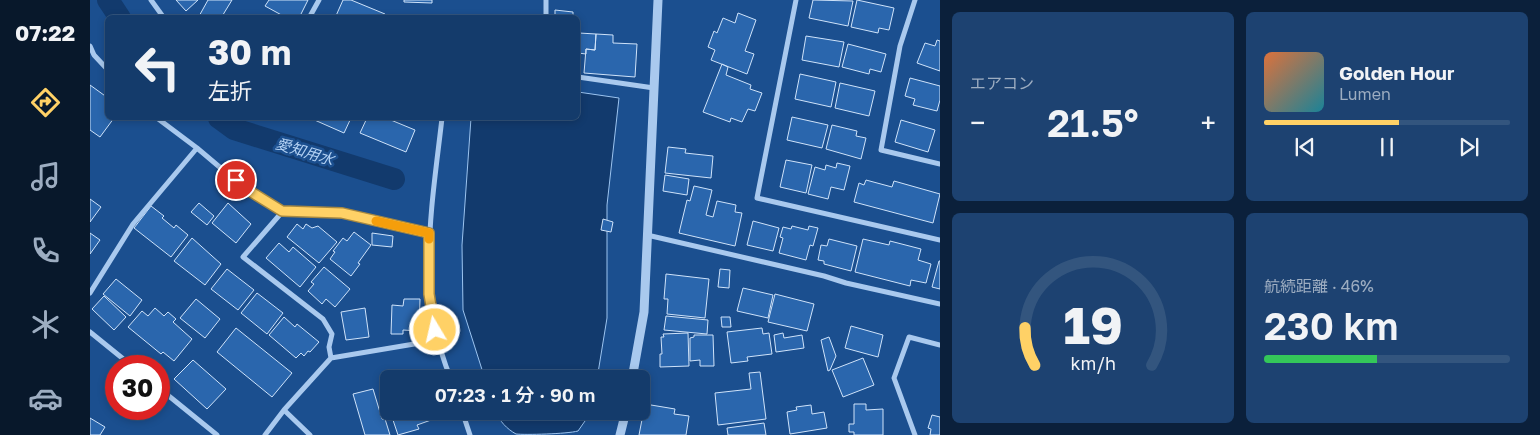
<!DOCTYPE html>
<html lang="ja">
<meta charset="utf-8">
<style>
body{margin:0;font-family:"Golos Text","Noto Sans JP",sans-serif;background:#1d4271;color:#f1f3f6;height:100vh;display:flex;flex-direction:column;font-size:19px;white-space:nowrap}
*{box-sizing:border-box;margin:0}
p{font-size:16px;color:#9dadc1}
.icon{flex:none;width:28px;height:28px;fill:none;stroke:currentColor;stroke-width:2;stroke-linecap:round;stroke-linejoin:round}
.map{position:relative;flex:1;overflow:hidden}
.side{display:flex;flex-direction:column;gap:12px;padding:12px;background:#0b203b;width:600px}
.side>*{flex:none}
.banner{position:absolute;left:15px;top:15px;width:475px;height:105px;border-radius:8px;box-shadow:0 2px 8px #0003,0 0 0 1px #33557e;background:#143b6b;color:#f1f3f6;overflow:hidden}
.speed{position:absolute;left:15px;top:355px;display:flex;gap:10px;font-size:25px;font-weight:700;text-align:center}
.speed>*{display:grid;place-content:center;width:65px;height:65px;border-radius:50%;background:#143b6b;box-shadow:0 2px 8px #0003,0 0 0 1px #33557e;line-height:1}
.speed .limit{border:8px solid #d22;background:#fff;color:#111}
.pin{position:absolute;display:grid;place-items:center;width:42px;height:42px;color:#fff;margin:-21px;border:2px solid #fff;border-radius:50%;box-shadow:0 1px 5px #0007}
.me{position:absolute;width:55px;margin:-28px;rotate:351deg;stroke-linejoin:round;filter:drop-shadow(0 0 4px #0008)}
.turn{display:flex;align-items:center;gap:18px;height:105px;padding:0 20px;font-size:22px}
.turn .icon{width:65px;height:65px;stroke-width:2.5}
.turn b{display:block;font-size:35px;line-height:42px}
.big{font-size:38px;font-weight:600;line-height:1.1}
.side .widget{flex:1;display:flex;flex-direction:column;justify-content:center;gap:8px;min-width:0;padding:0 18px;border-radius:8px;background:#1d4271}
.side .dial{align-items:center;gap:0}
.dial svg{height:130px;overflow:visible;fill:none;stroke:#33557e;stroke-width:7;stroke-linecap:round;text-anchor:middle}
.dial text{fill:#f1f3f6;stroke:none}
.song{display:flex;align-items:center;gap:15px}
.cover{width:60px;height:60px;border-radius:8px;background:linear-gradient(135deg,hsl(20 70% 55%),hsl(190 70% 35%))}
.played{height:5px;border-radius:2px;background:linear-gradient(90deg,#ffd166 55%,#33557e 55%)}
.keys{display:flex;justify-content:space-around;direction:ltr}
.heat{display:flex;justify-content:space-between;align-items:center;font-size:28px;direction:ltr}
.charge{height:8px;border-radius:4px;background:linear-gradient(90deg,#34c759 46%,#33557e 0)}
.side .tiles{flex:1;display:grid;gap:12px;grid-template-columns:repeat(2,1fr)}
.trip{position:absolute;left:290px;top:370px;width:270px;height:50px;border-radius:8px;background:#143b6b;box-shadow:0 2px 8px #0003,0 0 0 1px #33557e;font-weight:600;line-height:50px;text-align:center}
main{display:flex;flex:1;min-height:0}
.tab-bar{display:flex;flex-direction:column;width:90px;justify-content:space-around;align-items:center;background:#08182b;color:#9dadc1}
.tab-bar .icon{width:35px;height:35px}
.tab-bar .on{color:#ffd166}
.tab-bar b{font-size:22px;color:#f1f3f6}
.map>svg:first-child{display:block}
.water{fill:#123a6d;stroke:#9cc4f0}
.lines{fill:none;stroke-linecap:round;stroke-linejoin:round}
.canal{stroke:#123a6d;stroke-width:22}
.building{fill:#2a66ad;stroke:#cfe3fa}
.minor{stroke:#a9c9ee;stroke-width:5}
.tertiary{stroke:#a9c9ee;stroke-width:9}
.route-casing{stroke:#a68842;stroke-width:12}
.route{stroke:#ffd166;stroke-width:9}
.slow{stroke:#f59e0b;stroke-width:9}
.labels{text-anchor:middle;dominant-baseline:central;stroke-width:5;stroke-linejoin:round;paint-order:stroke}
.water-label{font-size:15px;font-style:italic;fill:#b5d3f5;stroke:#1b4f8f}
</style>
<main>
<nav class="tab-bar">
<b>07:22</b>
<svg class="icon on" aria-label="directions" viewBox="0 0 24 24"><path d="M12 3l9 9-9 9-9-9zM9 14v-3h6M13 9l2 2-2 2"/></svg>
<svg class="icon" aria-label="music" viewBox="0 0 24 24"><path d="M9 18V5l10-2v13"/><circle cx="6" cy="18" r="3"/><circle cx="16" cy="16" r="3"/></svg>
<svg class="icon" aria-label="phone" viewBox="0 0 24 24"><path d="M5 4h4l2 5-3 2q2 4 5 5l2-3 5 2v4C11 20 4 13 5 4z"/></svg>
<svg class="icon" aria-label="climate" viewBox="0 0 24 24"><path d="M12 3v18M4 7l16 10M4 17L20 7"/></svg>
<svg class="icon" aria-label="car" viewBox="0 0 24 24"><path d="M5 17H2v-5l4-1 3-4h7l3 4 3 1v5h-3M9 17h6M6 11h13"/><circle cx="7" cy="17" r="2"/><circle cx="17" cy="17" r="2"/></svg>
</nav>
<div class="map">
<svg width="850" height="435" viewBox="0 0 850 435">
<rect width="100%" height="100%" fill="#1b4f8f"/>
<path class="water" d="M 488,92 L 529,98 L 517,205 L 517,318 L 507,379 L 395,379 L 373,310 L 372,245 L 381,118 L 488,118 Z
M 406,411 L 502,411 L 488,431 C 477,434 435,435 426,434 C 417,429 409,421 406,411 Z"/>
<g class="lines">
<path class="canal" d="M 18,0 L 30,18
M 129,118 L 144,129 L 304,179"/>
</g>
<path class="building" d="M 86,0 L 108,0 L 96,11 Z
M 118,0 L 142,0 L 131,18 L 108,18 Z
M 179,0 L 218,0 L 209,18 L 204,15 L 203,18 L 197,18 L 175,6 Z
M 253,0 L 261,0 L 295,14 L 294,18 L 245,18 Z
M 314,0 L 342,0 L 342,3 L 314,2 Z
M 723,0 L 763,1 L 758,26 L 719,18 Z
M 767,0 L 804,8 L 799,30 L 789,28 L 788,33 L 761,27 Z
M 465,10 L 483,12 L 483,18 L 465,18 Z
M 648,13 L 666,20 L 655,51 L 664,54 L 657,74 L 621,60 L 625,50 L 618,47 L 624,31 L 627,33 L 633,18 L 645,23 Z
M 489,33 L 506,34 L 505,50 L 496,49 L 496,54 L 488,53 Z
M 506,34 L 523,35 L 523,43 L 547,44 L 545,77 L 494,73 L 496,49 L 505,50 Z
M 716,36 L 754,42 L 749,67 L 712,60 Z
M 847,40 L 850,41 L 850,71 L 827,63 L 835,43 L 845,46 Z
M 758,44 L 796,54 L 791,72 L 780,69 L 779,74 L 752,67 Z
M 632,64 L 638,67 L 636,75 L 661,85 L 660,89 L 672,93 L 665,111 L 658,109 L 652,122 L 641,118 L 640,122 L 613,112 Z
M 710,74 L 746,82 L 741,107 L 705,99 Z
M 820,78 L 850,86 L 850,100 L 847,111 L 823,105 L 825,99 L 815,96 Z
M 750,83 L 785,91 L 779,116 L 745,108 Z
M 0,85 L 18,98 L 18,118 L 24,118 L 10,137 L 0,130 Z
M 702,117 L 738,125 L 732,148 L 697,140 Z
M 220,118 L 261,118 L 254,133 Z
M 277,118 L 296,118 L 325,130 L 316,152 L 270,133 Z
M 811,120 L 845,130 L 838,152 L 805,142 Z
M 742,125 L 767,131 L 766,136 L 776,138 L 771,159 L 736,149 Z
M 578,147 L 596,149 L 595,153 L 623,156 L 621,178 L 575,173 Z
M 696,160 L 722,165 L 716,193 L 690,187 Z
M 747,163 L 760,166 L 754,190 L 741,187 L 738,199 L 718,194 L 725,167 L 735,170 L 736,165 L 746,168 Z
M 575,175 L 599,179 L 597,195 L 573,191 Z
M 776,180 L 802,187 L 804,181 L 850,194 L 843,223 L 764,202 L 769,183 L 774,185 Z
M 604,186 L 622,190 L 616,215 L 623,217 L 627,201 L 646,205 L 645,212 L 652,213 L 645,246 L 589,233 L 597,200 L 600,201 Z
M 0,199 L 11,207 L 0,222 Z
M 109,203 L 124,216 L 117,225 L 101,212 Z
M 138,203 L 161,224 L 146,243 L 122,223 Z
M 61,206 L 74,216 L 72,218 L 84,228 L 86,225 L 98,235 L 81,257 L 44,228 Z
M 513,219 L 523,222 L 521,232 L 511,230 Z
M 663,221 L 689,228 L 683,251 L 657,245 Z
M 207,224 L 213,229 L 216,224 L 222,228 L 228,226 L 247,242 L 229,263 L 197,237 Z
M 702,226 L 718,230 L 719,226 L 728,228 L 723,246 L 720,245 L 716,260 L 689,253 L 693,238 L 690,237 L 693,227 L 701,229 Z
M 264,232 L 281,245 L 268,263 L 270,264 L 261,276 L 240,259 L 245,252 L 243,251 L 253,238 L 257,241 Z
M 0,233 L 10,240 L 0,254 Z
M 282,233 L 303,236 L 302,247 L 282,245 Z
M 102,238 L 131,264 L 115,285 L 84,261 Z
M 739,239 L 767,246 L 761,271 L 734,264 L 734,261 L 728,260 L 731,245 L 737,246 Z
M 773,239 L 799,245 L 800,241 L 831,249 L 828,260 L 841,264 L 836,283 L 821,280 L 820,286 L 765,272 Z
M 189,243 L 199,252 L 203,247 L 226,267 L 210,287 L 176,258 Z
M 849,261 L 850,261 L 850,289 L 842,287 Z
M 234,267 L 260,289 L 245,307 L 236,299 L 232,304 L 218,291 L 224,284 L 221,282 Z
M 137,269 L 164,290 L 148,310 L 121,289 Z
M 630,269 L 640,270 L 639,288 L 628,287 Z
M 576,274 L 619,279 L 615,318 L 577,314 L 578,299 L 574,299 Z
M 26,279 L 52,300 L 40,316 L 13,294 Z
M 653,288 L 683,295 L 678,318 L 647,311 Z
M 167,293 L 193,313 L 177,334 L 151,313 Z
M 685,294 L 724,304 L 717,331 L 678,322 Z
M 14,296 L 36,317 L 24,330 L 2,309 Z
M 106,299 L 130,319 L 115,338 L 90,318 Z
M 314,299 L 330,299 L 329,331 L 313,330 L 313,334 L 301,334 L 302,305 L 313,306 Z
M 65,308 L 74,316 L 78,312 L 86,319 L 83,322 L 102,339 L 84,361 L 73,352 L 71,354 L 38,327 L 52,311 L 58,316 Z
M 275,308 L 279,337 L 256,340 L 251,312 Z
M 576,316 L 618,320 L 617,334 L 574,330 Z
M 194,317 L 205,327 L 207,324 L 229,342 L 220,352 L 218,351 L 214,356 L 211,353 L 206,358 L 179,335 Z
M 631,317 L 640,317 L 641,327 L 632,327 Z
M 761,326 L 793,335 L 788,357 L 755,348 Z
M 146,328 L 202,373 L 182,397 L 127,352 Z
M 672,328 L 673,334 L 679,333 L 682,354 L 657,357 L 658,361 L 641,363 L 637,332 Z
M 598,333 L 599,366 L 570,367 L 570,354 L 572,354 L 571,337 L 574,337 L 573,334 Z
M 693,333 L 694,338 L 712,335 L 714,348 L 686,352 L 684,335 Z
M 604,335 L 623,335 L 624,366 L 610,366 L 610,360 L 600,361 L 600,338 L 604,337 Z
M 739,337 L 746,356 L 740,370 L 738,371 L 731,340 Z
M 773,358 L 784,385 L 753,397 L 742,370 Z
M 103,360 L 136,389 L 117,409 L 84,379 Z
M 670,372 L 676,419 L 628,425 L 625,393 L 661,389 L 659,373 Z
M 283,389 L 292,419 L 295,419 L 300,435 L 275,435 L 263,394 Z
M 555,404 L 585,409 L 584,414 L 599,416 L 596,435 L 549,435 Z
M 764,404 L 776,404 L 776,410 L 793,409 L 793,435 L 764,435 L 764,432 L 759,432 L 759,424 L 764,424 Z
M 721,405 L 722,414 L 734,412 L 737,428 L 700,434 L 697,412 L 707,410 L 706,407 Z
M 300,411 L 357,411 L 358,414 L 327,425 L 329,429 L 308,435 Z
M 842,415 L 850,417 L 850,435 L 840,435 L 841,429 L 838,428 Z
M 0,418 L 15,427 L 10,435 L 0,435 Z
M 674,423 L 676,435 L 638,435 L 637,428 Z"/>
<g class="lines">
<path class="minor" d="M 61,0 L 74,18
M 456,0 L 456,18
M 706,0 L 667,198 L 850,240
M 825,0 L 810,46 L 791,150 L 850,164
M 219,18 L 229,0
M 0,46 L 4,55 L 18,70
M 488,77 L 564,88
M 67,118 L 107,148 L 158,191 L 193,211 L 252,213 L 339,233
M 352,118 C 342,206 325,294 361,379
M 557,235 L 734,276 L 756,283 L 850,304
M 0,293 L 43,224 L 107,148
M 0,332 L 42,366
M 241,358 L 348,340
M 69,388 L 127,435
M 194,410 L 220,435
M 372,411 L 380,435
M 175,435 L 194,410 L 241,358 L 239,347 L 242,334 L 233,319 L 153,257 L 193,211
M 825,435 L 804,378 L 819,337 L 850,345"/>
<path class="tertiary" d="M 542,379 L 554,312 L 568,0
M 530,435 L 536,411"/>
</g>
<g class="lines">
<g class="route-casing">
<path id="route" d="M 146,180 L 158,190 L 192,211 L 252,213 L 339,233 L 339,294 L 345,330"/>
</g>
<use href="#route" class="route"/>
<path class="slow" d="M 286,221 L 339,233 L 339,239"/>
</g>
<g class="labels">
<g class="water-label">
<text transform="translate(215 151) rotate(17)">愛知用水</text>
</g>
</g>
</svg>
<div class="speed"><div class="limit">30</div></div>
<div class="pin" style="left:146px;top:180px;background:#d93025"><svg class="icon" aria-label="arrive" viewBox="0 0 24 24"><path d="M6 21V4h12l-3 4 3 4H6"/></svg></div>
<svg class="me" style="left:345px;top:330px" viewBox="-20 -20 40 40"><circle r="17" fill="#ffd166" stroke="#fff" stroke-width="3"/><path d="M0-11L8 9 0 5-8 9z" fill="#fff"/></svg>
<div class="trip">07:23 · 1 分 · 90 m</div>
<div class="banner">
<div class="turn"><svg class="icon" aria-label="left" viewBox="0 0 24 24"><path d="M17 20v-9H6M10 6l-5 5 5 5"/></svg><div><b>30 m</b>左折</div></div>
</div>
</div>
<section class="side">
<div class="tiles">
<div class="widget"><p>エアコン</p>
<div class="heat"><a>−</a><b class="big">21.5°</b><a>+</a></div>
</div>
<div class="widget">
<div class="song"><i class="cover"></i><div><b>Golden Hour</b><p>Lumen</p></div></div>
<div class="played"></div>
<div class="keys"><svg class="icon" aria-label="previous" viewBox="0 0 24 24"><path d="M18 5L8 12l10 7zM5 5v14"/></svg><svg class="icon" aria-label="pause" viewBox="0 0 24 24"><path d="M8 5v14M16 5v14"/></svg><svg class="icon" aria-label="next" viewBox="0 0 24 24"><path d="M6 5l10 7-10 7zM19 5v14"/></svg></div>
</div>
<div class="widget dial"><svg viewBox="0 0 100 80">
<path d="M14 69A42 42 0 1 1 86 69"/>
<path d="M14 69A42 42 0 0 1 8 46" stroke="#ffd166"/>
<text x="50" y="56" font-size="32" font-weight="700">19</text>
<text x="50" y="72" font-size="11">km/h</text>
</svg></div>
<div class="widget"><p>航続距離 · 46%</p><b class="big">230 km</b><div class="charge"></div></div>
</div>
</section>
</main>
